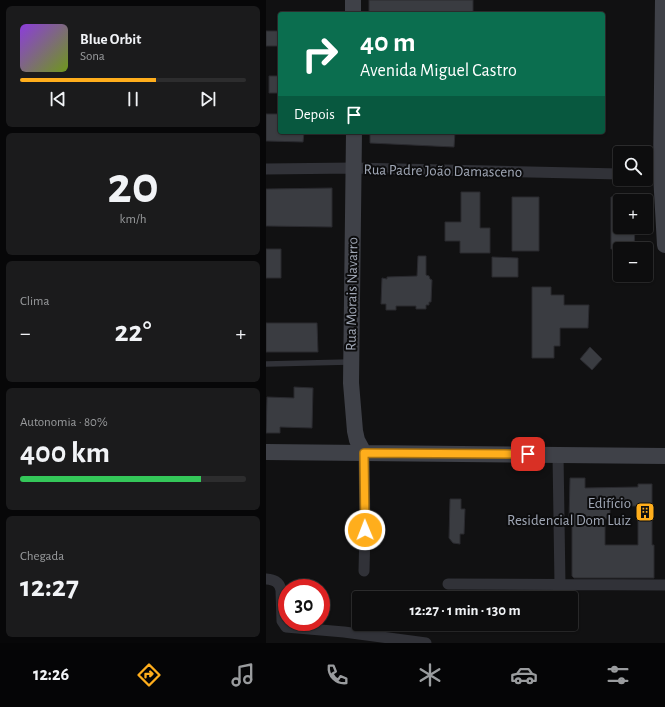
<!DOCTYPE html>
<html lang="pt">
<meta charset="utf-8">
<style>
body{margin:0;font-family:"Alegreya Sans",sans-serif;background:#1b1b1c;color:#f1f3f6;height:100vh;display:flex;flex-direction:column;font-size:15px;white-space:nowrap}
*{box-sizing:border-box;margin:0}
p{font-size:13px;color:#9a9c9e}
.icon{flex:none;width:22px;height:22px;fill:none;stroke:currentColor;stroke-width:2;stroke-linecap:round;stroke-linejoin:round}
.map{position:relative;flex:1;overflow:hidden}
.details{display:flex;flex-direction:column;gap:6px;padding:6px;background:#070708;width:266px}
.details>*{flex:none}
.banner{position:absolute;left:12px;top:12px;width:327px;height:122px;border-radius:4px;box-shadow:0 1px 3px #0004,0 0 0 1px #2d2d2e;background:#0b6e4f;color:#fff;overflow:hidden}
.fabs{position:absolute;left:347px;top:146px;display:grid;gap:8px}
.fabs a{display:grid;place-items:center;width:40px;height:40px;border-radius:4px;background:#0d0d0e;box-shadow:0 1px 3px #0004,0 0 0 1px #2d2d2e;font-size:20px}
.speed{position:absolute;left:12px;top:579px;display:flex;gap:8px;font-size:20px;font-weight:700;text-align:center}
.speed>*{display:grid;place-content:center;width:52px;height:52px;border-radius:50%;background:#0d0d0e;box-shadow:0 1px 3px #0004,0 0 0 1px #2d2d2e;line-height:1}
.speed .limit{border:6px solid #d22;background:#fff;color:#111}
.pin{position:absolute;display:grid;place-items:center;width:34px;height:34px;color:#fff;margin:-17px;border-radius:8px;box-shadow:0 2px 6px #0006}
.me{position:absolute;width:44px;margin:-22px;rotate:359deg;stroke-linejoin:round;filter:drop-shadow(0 0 3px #0008)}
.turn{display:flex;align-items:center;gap:14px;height:84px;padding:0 16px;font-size:18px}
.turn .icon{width:52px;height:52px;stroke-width:2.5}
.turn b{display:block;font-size:28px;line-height:34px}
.then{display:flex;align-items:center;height:38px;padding:0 16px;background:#0003;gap:8px;font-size:15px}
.big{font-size:30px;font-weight:600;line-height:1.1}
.details .widget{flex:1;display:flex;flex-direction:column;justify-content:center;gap:6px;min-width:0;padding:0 14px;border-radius:6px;background:#1b1b1c}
.details .dial{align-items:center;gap:0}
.dial b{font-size:52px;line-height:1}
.song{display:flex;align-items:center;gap:12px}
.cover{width:48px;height:48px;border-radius:6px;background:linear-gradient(135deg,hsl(270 70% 55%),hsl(80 70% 35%))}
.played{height:4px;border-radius:2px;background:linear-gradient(90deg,#ffae1c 60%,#2d2d2e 60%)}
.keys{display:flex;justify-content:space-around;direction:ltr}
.heat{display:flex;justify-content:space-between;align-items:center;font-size:22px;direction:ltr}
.charge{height:6px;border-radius:3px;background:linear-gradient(90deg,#34c759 80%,#2d2d2e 0)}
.trip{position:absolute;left:86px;top:591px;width:226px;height:40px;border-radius:4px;background:#0d0d0e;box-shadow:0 1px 3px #0004,0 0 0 1px #2d2d2e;font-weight:600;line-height:40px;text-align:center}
.tab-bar{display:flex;height:64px;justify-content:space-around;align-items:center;background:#050506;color:#9a9c9e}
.tab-bar .icon{width:28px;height:28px}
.tab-bar .current{color:#ffae1c}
.tab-bar b{font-size:18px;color:#f1f3f6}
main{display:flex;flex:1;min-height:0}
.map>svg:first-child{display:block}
.building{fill:#3a3c41;stroke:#2a2a2f;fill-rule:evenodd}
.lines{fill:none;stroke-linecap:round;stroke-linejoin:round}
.service{stroke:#313238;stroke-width:5.5}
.minor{stroke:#313238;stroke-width:11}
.secondary{stroke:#3f4148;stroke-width:16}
.route-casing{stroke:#a67112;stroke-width:10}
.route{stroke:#ffae1c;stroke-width:7}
.labels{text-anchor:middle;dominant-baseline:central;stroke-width:4;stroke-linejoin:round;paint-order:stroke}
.street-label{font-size:15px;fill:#a0a7b5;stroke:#0c0c0d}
.poi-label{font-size:15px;fill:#a0a7b5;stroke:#0c0c0d;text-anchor:end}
</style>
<main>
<section class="details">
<div class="widget">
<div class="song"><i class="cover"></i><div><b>Blue Orbit</b><p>Sona</p></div></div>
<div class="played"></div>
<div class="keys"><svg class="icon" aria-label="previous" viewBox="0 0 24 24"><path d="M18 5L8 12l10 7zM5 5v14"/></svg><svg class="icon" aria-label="pause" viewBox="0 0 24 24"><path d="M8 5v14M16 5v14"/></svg><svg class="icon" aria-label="next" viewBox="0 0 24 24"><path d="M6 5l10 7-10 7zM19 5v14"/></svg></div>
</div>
<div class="widget dial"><b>20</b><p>km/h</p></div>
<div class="widget"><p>Clima</p>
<div class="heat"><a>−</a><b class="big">22°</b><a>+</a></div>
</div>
<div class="widget"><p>Autonomia · 80%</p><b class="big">400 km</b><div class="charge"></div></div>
<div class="widget"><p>Chegada</p><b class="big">12:27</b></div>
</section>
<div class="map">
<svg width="399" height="643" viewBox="0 0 399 643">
<rect width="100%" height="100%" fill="#111112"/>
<path class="building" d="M 103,0 L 207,0 L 207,14 L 103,14 Z
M 0,31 L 14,31 L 14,46 L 0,46 Z
M 3,76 L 14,76 L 14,93 L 3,93 Z
M 0,114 L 14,114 L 14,132 L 38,132 L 37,142 L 0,141 Z
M 104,132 L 189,132 L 188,147 L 104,143 Z
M 66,188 L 66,227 L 0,226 L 0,189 Z
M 195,192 L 214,192 L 214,228 L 224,228 L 224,253 L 194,253 L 194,241 L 179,241 L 179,222 L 195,222 Z
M 246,197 L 273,197 L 273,251 L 246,251 Z
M 345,197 L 354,197 L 354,227 L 369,227 L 368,249 L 345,249 Z
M 0,249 L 15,249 L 15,278 L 0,278 Z
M 152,256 L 160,256 L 160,275 L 163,276 L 164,279 L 166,280 L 165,302 L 163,302 L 163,305 L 160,305 L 160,309 L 150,309 L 150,306 L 130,306 L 130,310 L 120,310 L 120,304 L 115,304 L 116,278 L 121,279 L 121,277 L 151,276 Z
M 226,257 L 252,258 L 252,277 L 226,277 Z
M 266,287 L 285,287 L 285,295 L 298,295 L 298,305 L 323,305 L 322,328 L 294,328 L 294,346 L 288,346 L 288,358 L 266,358 Z
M 0,323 L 51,323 L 52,352 L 0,352 Z
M 324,347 L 336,359 L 326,370 L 314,359 Z
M 28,387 L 47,388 L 46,428 L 14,427 L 14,433 L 0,433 L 1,397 L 28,398 Z
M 304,478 L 319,478 L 319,488 L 372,487 L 372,484 L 386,484 L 386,545 L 388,545 L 388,578 L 308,578 L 306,576 L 306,520 L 303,520 ZM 344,506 L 372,506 L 372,545 L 339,545 L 339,519 L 344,519 Z
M 184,499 L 195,499 L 195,509 L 199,509 L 198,534 L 194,534 L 194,544 L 187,543 L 183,538 Z"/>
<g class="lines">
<path class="service" d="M 0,364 L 83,362"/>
<path class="minor" d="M 0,169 L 88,168 L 354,174
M 380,174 L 395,174
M 98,453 L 99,530 L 98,571
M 292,454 L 294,585
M 0,579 C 8,580 13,581 15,590 L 16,621 L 20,627 L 78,632 L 160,643
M 182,584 L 399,585"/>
<path class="secondary" d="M 87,0 L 87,14
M 397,0 L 395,174 L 399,245
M 88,132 L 85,383 L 89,431 L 91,440 L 98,453
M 0,452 L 399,456"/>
</g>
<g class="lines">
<g class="route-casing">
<path id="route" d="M 99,530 L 98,453 L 262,454"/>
</g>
<use href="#route" class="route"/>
</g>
<defs>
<g id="building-square" transform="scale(1)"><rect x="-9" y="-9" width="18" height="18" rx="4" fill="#ffae1c" stroke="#0c0c0d"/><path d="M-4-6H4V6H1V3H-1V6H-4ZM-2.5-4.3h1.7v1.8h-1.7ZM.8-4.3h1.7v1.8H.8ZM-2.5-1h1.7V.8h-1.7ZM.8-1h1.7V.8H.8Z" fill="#111"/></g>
</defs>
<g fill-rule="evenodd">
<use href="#building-square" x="379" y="512"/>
</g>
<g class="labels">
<g class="street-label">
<text transform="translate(177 171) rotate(1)">Rua Padre João Damasceno</text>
<text transform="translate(86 294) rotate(-89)">Rua Morais Navarro</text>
</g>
<g class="poi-label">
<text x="365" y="503">Edifício<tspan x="365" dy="17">Residencial Dom Luiz</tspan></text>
</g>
</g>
</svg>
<div class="fabs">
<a><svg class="icon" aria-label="search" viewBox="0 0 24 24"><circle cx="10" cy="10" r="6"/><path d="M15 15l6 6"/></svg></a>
<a>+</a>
<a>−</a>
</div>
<div class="speed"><div class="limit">30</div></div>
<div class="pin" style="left:262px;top:454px;background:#d93025"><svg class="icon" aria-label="arrive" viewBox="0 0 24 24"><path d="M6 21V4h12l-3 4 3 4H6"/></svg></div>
<svg class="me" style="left:99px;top:530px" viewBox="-20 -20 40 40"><circle r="17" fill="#ffae1c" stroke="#fff" stroke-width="3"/><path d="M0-11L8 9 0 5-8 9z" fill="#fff"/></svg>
<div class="trip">12:27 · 1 min · 130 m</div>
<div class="banner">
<div class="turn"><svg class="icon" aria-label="right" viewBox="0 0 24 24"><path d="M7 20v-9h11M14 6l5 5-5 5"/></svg><div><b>40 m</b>Avenida Miguel Castro</div></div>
<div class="then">Depois<svg class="icon" aria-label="arrive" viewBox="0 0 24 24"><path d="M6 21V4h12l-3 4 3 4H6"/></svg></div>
</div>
</div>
</main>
<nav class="tab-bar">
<b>12:26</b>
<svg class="icon current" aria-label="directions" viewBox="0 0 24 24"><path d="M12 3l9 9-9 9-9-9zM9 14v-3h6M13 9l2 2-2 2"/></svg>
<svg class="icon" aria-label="music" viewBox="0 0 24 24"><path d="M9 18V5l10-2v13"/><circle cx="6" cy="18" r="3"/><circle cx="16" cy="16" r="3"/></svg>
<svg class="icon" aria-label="phone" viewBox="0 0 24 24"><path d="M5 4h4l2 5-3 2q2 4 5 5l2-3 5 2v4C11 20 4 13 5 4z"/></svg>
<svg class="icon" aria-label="climate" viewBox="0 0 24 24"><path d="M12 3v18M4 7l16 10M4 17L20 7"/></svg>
<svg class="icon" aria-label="car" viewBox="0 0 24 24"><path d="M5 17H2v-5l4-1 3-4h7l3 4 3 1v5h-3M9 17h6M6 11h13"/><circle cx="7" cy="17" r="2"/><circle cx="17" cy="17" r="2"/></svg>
<svg class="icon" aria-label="filters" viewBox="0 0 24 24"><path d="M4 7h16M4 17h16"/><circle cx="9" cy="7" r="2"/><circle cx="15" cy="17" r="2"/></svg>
</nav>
